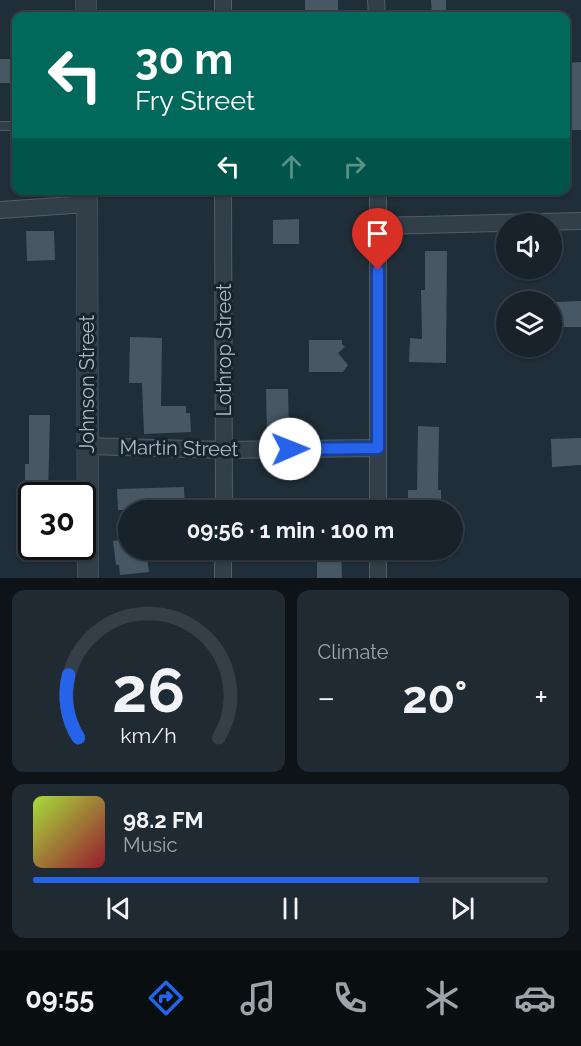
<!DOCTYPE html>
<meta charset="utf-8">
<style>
body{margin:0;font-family:Raleway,sans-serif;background:#202a32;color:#f1f3f6;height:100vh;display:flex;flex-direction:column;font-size:22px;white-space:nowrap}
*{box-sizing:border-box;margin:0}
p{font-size:20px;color:#9ea4a8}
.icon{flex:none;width:33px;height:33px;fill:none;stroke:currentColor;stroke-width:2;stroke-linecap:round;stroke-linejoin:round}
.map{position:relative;height:578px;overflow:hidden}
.panel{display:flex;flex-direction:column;gap:12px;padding:12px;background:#0d1317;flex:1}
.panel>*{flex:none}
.hud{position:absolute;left:12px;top:12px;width:558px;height:183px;border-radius:12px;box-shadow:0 2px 4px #0004,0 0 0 2px #363f47;background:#00695c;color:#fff;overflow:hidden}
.controls{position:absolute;left:496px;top:213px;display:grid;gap:12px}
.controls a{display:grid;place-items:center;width:66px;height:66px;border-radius:50%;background:#17222a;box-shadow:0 2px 4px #0004,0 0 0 2px #363f47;font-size:30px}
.speed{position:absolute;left:18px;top:482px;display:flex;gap:12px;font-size:30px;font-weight:700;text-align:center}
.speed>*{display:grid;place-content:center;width:78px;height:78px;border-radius:50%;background:#17222a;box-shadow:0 2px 4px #0004,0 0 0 2px #363f47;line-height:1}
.speed .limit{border:3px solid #111;border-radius:9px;background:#fff;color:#111}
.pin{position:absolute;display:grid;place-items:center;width:51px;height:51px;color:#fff;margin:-62px -26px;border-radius:50% 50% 50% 0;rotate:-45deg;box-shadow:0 0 6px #0007}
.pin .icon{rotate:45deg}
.me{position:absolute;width:66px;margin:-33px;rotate:89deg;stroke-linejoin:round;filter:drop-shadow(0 0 4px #0008)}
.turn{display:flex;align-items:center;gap:21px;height:126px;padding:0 24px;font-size:27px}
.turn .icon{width:78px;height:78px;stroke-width:2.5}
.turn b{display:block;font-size:42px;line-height:51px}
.lanes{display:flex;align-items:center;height:57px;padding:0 24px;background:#0003;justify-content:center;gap:30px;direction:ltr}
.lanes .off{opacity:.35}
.big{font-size:45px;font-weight:700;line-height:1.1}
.panel .widget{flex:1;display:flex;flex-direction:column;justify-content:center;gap:9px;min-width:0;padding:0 21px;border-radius:12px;background:#202a32}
.panel .dial{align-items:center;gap:0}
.dial svg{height:156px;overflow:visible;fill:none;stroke:#363f47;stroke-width:7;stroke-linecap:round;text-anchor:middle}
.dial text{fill:#f1f3f6;stroke:none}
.song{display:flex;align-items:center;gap:18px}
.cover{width:72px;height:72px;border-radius:9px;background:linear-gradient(135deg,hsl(80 70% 55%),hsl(350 70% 35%))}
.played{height:6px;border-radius:3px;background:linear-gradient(90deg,#2563eb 75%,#363f47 75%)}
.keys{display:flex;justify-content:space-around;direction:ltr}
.heat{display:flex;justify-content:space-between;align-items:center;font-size:33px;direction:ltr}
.panel .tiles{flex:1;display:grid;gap:12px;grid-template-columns:1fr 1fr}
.widget:last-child{grid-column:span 2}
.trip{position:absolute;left:118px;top:500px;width:345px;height:60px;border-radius:30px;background:#17222a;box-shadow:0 2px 4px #0004,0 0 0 2px #363f47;font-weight:700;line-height:60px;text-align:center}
.menu{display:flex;height:96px;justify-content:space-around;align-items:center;background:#090e11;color:#9ea4a8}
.menu .icon{width:42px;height:42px}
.menu .selected{color:#2563eb}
.menu b{font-size:27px;color:#f1f3f6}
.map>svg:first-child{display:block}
.building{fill:#475864}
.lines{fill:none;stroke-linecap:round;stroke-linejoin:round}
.service-casing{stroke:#505d66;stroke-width:10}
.minor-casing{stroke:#505d66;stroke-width:18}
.tertiary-casing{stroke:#505d66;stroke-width:22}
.service{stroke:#333f48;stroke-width:8}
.minor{stroke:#333f48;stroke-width:16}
.tertiary{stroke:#333f48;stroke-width:21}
.route-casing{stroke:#184099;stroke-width:15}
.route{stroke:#2563eb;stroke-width:10}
.labels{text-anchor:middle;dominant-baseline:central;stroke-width:6;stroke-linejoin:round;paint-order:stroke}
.street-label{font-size:20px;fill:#adbac5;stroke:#18242d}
</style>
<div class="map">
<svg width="581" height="578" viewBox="0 0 581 578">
<rect width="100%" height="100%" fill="#1f2e38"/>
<path class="building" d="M 305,0 L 338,0 L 338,16 L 311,16 L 310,15 L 305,15 Z
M 431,0 L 446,0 L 446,16 L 432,16 Z
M 0,59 L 16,59 L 16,83 L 0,83 Z
M 581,62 L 581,130 L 566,130 L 566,63 Z
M 299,219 L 299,244 L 273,244 L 273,220 Z
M 26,231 L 54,231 L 55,260 L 27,261 Z
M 425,251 L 447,251 L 446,363 L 409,362 L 410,338 L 422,339 L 421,290 L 425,290 Z
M 581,301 L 581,327 L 555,327 L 554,302 Z
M 130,337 L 162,338 L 161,406 L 186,406 L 186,413 L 190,413 L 191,432 L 144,434 L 142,383 L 129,383 Z
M 309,340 L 342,340 L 342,344 L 345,347 L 338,353 L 348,365 L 343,372 L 309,372 Z
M 266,389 L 288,389 L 289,432 L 267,432 Z
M 29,415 L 50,415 L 48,495 L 25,495 L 25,464 L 29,464 Z
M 418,426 L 439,427 L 438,490 L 441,490 L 441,505 L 438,505 L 438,510 L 408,510 L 408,490 L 417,490 Z
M 581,438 L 581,465 L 552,467 L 551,439 Z
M 184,487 L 185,510 L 118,510 L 117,489 Z
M 129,539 L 129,549 L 146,549 L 149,572 L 120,575 L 119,565 L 116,565 L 113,541 Z
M 317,549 L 341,549 L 342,578 L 317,578 Z"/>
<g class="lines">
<g class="service-casing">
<path id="service" d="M 0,126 L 16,126"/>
</g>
<g class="minor-casing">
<path id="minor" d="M 223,0 L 223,16
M 376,0 L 377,16
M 223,190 L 224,510
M 0,210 L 87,204
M 378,226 L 581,221
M 87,446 L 224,450 L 378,448
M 378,510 L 378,190
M 223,578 L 223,549
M 378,578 L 378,549"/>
</g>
<g class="tertiary-casing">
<path id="tertiary" d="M 86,0 L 86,16
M 87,190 L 88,578"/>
</g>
<use href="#service" class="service"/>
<use href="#minor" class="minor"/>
<use href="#tertiary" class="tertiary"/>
</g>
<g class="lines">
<g class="route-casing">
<path id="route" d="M 290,449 L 378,448 L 378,270"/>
</g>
<use href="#route" class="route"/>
</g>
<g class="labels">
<g class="street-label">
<text transform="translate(224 350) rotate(-90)">Lothrop Street</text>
<text transform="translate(87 384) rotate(-90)">Johnson Street</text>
<text transform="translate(179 448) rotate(1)">Martin Street</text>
</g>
</g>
</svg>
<div class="controls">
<a><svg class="icon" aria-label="sound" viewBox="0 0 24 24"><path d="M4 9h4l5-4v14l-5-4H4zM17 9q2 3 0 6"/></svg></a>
<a><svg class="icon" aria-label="layers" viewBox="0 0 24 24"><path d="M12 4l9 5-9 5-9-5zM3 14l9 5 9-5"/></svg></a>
</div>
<div class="speed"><div class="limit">30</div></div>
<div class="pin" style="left:378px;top:270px;background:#d93025"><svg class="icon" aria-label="arrive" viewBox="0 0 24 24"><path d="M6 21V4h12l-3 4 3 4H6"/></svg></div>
<svg class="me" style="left:290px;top:449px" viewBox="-20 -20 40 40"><circle r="19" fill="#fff"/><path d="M0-13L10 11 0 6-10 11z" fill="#2563eb"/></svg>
<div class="trip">09:56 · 1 min · 100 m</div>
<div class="hud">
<div class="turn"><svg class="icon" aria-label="left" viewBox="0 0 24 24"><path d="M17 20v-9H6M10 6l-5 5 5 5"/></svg><div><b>30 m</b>Fry Street</div></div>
<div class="lanes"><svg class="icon" aria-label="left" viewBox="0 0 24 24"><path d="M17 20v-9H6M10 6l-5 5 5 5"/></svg><svg class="icon off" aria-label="ahead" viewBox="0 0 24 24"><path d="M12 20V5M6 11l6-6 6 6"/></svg><svg class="icon off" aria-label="right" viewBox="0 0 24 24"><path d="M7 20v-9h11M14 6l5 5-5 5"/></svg></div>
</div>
</div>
<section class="panel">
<div class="tiles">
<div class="widget dial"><svg viewBox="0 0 100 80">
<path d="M14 69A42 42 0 1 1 86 69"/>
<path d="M14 69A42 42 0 0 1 9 37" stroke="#2563eb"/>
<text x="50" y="56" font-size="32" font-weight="700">26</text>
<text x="50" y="72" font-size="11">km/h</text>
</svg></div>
<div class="widget"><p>Climate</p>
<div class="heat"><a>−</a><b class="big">20°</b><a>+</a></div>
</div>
<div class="widget">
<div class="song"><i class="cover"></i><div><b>98.2 FM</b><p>Music</p></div></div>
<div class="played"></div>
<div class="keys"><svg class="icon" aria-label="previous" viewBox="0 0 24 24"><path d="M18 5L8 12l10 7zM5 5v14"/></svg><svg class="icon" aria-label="pause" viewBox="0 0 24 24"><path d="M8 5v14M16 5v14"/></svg><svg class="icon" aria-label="next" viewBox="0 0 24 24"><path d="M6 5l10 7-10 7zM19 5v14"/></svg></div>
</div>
</div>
</section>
<nav class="menu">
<b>09:55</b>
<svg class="icon selected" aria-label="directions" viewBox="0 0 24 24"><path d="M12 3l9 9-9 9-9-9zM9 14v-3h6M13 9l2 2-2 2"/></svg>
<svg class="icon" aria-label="music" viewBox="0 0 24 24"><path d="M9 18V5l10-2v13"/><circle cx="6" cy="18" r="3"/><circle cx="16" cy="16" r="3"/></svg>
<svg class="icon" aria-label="phone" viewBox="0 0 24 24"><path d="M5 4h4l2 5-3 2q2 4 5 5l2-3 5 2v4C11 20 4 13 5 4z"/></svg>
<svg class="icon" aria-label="climate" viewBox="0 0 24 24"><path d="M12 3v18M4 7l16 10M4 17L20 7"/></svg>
<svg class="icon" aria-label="car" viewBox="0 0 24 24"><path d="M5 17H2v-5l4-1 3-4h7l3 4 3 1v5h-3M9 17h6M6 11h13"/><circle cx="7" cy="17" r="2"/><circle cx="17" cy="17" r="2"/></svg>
</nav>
